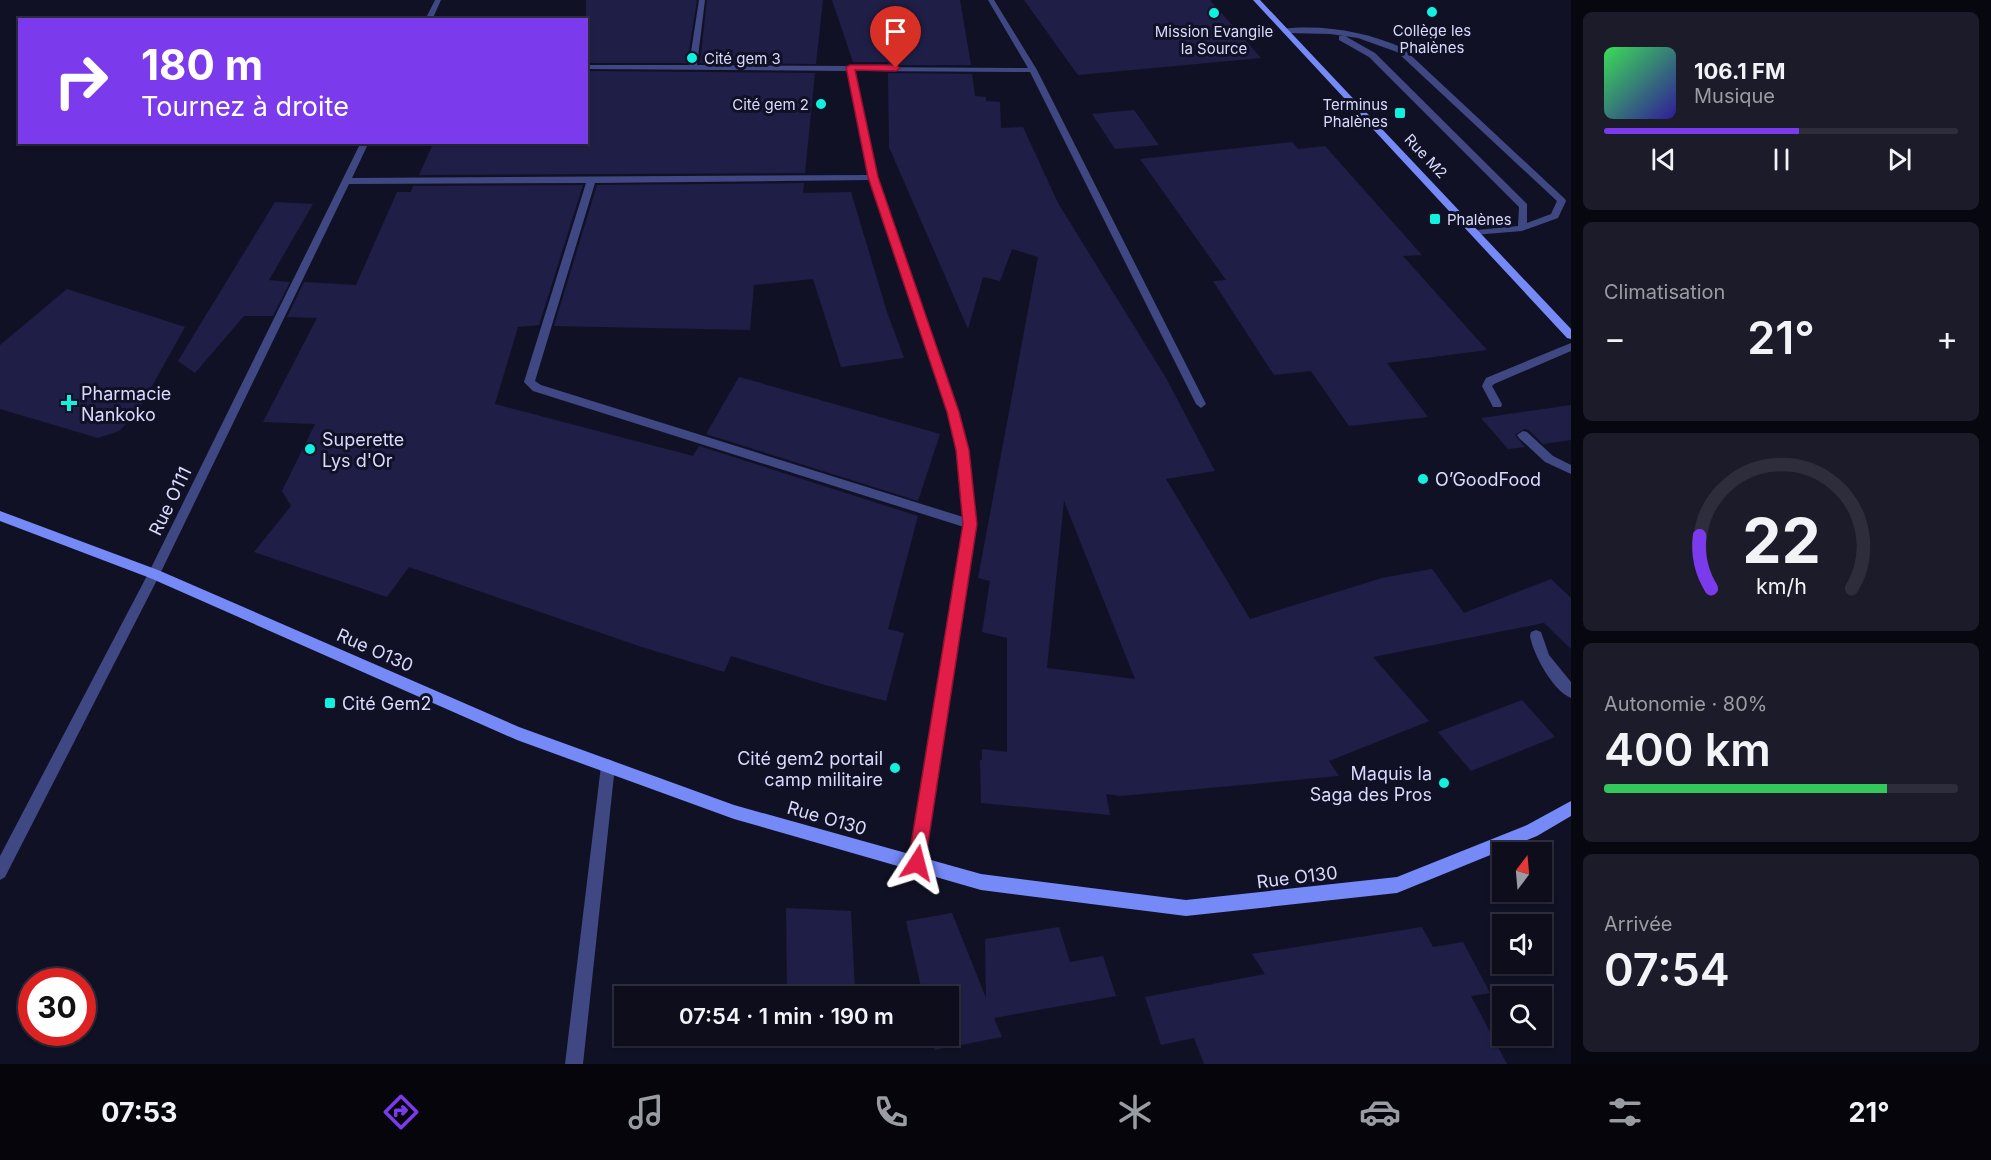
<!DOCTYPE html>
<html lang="fr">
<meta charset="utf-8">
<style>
body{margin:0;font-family:Inter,sans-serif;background:#1b1b29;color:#f1f3f6;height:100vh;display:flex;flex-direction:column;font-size:22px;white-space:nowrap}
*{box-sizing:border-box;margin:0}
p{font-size:20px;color:#9a9ca3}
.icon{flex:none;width:33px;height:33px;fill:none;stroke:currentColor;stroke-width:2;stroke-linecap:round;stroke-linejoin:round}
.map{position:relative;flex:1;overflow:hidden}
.drawer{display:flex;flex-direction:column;gap:12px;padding:12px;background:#07070f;width:420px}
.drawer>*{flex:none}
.guide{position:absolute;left:18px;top:18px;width:570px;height:126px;border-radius:0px;box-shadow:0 2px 4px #0004,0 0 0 2px #2d2d3b;background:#7c3aed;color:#fff;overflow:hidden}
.needle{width:39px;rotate:16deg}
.controls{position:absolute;left:1492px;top:842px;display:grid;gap:12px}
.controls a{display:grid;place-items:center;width:60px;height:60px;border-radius:0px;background:#0d0d1c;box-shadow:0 2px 4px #0004,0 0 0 2px #2d2d3b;font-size:30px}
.speed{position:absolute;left:18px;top:968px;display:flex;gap:12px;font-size:30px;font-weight:700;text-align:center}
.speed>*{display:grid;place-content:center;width:78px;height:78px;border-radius:50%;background:#0d0d1c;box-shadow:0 2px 4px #0004,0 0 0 2px #2d2d3b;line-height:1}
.speed .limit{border:9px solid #d22;background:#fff;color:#111}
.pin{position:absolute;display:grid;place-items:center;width:51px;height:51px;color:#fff;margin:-62px -26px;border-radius:50% 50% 50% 0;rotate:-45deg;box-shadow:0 0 6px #0007}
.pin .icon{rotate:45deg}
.me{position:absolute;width:66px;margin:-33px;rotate:9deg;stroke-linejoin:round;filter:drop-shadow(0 0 4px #0008)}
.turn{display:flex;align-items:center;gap:21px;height:126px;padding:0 24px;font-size:27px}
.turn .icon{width:78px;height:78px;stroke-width:2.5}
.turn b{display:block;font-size:42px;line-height:51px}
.big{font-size:45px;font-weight:600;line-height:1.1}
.drawer .tile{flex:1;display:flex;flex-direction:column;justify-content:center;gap:9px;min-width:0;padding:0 21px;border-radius:9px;background:#1b1b29}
.drawer .dial{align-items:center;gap:0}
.dial svg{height:156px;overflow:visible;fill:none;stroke:#2d2d3b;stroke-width:7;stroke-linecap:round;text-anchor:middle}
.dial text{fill:#f1f3f6;stroke:none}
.song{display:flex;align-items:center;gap:18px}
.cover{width:72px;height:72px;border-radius:9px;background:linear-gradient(135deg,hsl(130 70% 55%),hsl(250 70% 35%))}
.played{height:6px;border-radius:3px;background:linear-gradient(90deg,#7c3aed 55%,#2d2d3b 55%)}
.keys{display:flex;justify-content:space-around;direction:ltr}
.heat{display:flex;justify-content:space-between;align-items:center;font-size:33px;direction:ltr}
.charge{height:9px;border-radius:4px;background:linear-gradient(90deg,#34c759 80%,#2d2d3b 0)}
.trip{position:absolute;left:614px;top:986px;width:345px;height:60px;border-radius:0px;background:#0d0d1c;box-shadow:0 2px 4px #0004,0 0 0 2px #2d2d3b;font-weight:600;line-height:60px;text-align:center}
.menu{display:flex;height:96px;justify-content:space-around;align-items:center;background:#05050b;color:#9a9ca3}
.menu .icon{width:42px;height:42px}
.menu .current{color:#7c3aed}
.menu b{font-size:27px;color:#f1f3f6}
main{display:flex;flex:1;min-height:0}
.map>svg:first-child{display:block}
.building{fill:#1f1e46;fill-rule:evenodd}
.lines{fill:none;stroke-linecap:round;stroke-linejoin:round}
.lane{fill:#3f4882;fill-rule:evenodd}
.street{fill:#3f4882;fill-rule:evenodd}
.secondary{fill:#7589f7;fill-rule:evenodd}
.route{fill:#e11d48;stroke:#92132f;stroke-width:1.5}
.poi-dot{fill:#10f1df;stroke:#111126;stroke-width:2}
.labels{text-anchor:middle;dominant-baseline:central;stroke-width:6;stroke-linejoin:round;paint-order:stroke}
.far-poi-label{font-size:15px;fill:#d8dbfd;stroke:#111126}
.far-street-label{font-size:15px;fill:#d8dbfd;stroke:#111126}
.poi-label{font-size:18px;fill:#d8dbfd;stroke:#111126;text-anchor:start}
.street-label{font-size:18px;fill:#d8dbfd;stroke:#111126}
</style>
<main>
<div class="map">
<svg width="1571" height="1064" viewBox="0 0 1571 1064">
<rect width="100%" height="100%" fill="#111126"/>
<path class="building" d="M 586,0 L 697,0 L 687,63 L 586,63 Z
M 707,0 L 823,0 L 816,64 L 700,63 Z
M 832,0 L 960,0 L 971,65 L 888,65 L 888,62 L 853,62 Z
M 1024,0 L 1210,0 L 1261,58 L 1078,75 Z
M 586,71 L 815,73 L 805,173 L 419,175 L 434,142 L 586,142 Z
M 888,73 L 972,74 L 975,96 L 986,97 L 986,101 L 1000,102 L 1001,128 L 1023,127 L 1058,203 L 1166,378 L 1215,471 L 1166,479 L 1250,619 L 1382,578 L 1432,569 L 1464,613 L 1551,579 L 1571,598 L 1571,649 L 1544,623 L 1373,657 L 1429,721 L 1329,761 L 1339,776 L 1121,796 L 1106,794 L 1110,815 L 981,803 L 980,760 L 982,760 L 982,749 L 1007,752 L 1007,638 L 982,632 L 990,581 L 978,578 L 1038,257 L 1012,249 L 1000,281 L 983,277 L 968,329 L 889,147 ZM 1064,501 L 1135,679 L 1047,668 Z
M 1134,110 L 1159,145 L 1115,149 L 1092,114 Z
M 1292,142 L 1298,149 L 1325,146 L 1422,255 L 1403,256 L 1487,350 L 1387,363 L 1428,417 L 1349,426 L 1311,371 L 1274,375 L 1213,281 L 1226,280 L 1140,159 Z
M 804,183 L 803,193 L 851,192 L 887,312 L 904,358 L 841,367 L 813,279 L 754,285 L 750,330 L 554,326 L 597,185 Z
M 583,185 L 539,325 L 518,327 L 495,404 L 693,456 L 699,446 L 918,516 L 888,629 L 904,633 L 886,701 L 825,685 L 731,656 L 724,672 L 639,646 L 409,567 L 387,597 L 254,552 L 291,506 L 282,491 L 315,424 L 263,422 L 317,318 L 287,317 L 304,282 L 356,285 L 397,192 L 411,192 L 413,186 Z
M 275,202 L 313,204 L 269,280 L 290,282 L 273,316 L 244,316 L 195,373 L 178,361 Z
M 67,289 L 185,327 L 137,413 L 119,431 L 98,438 L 0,409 L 0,345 Z
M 739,377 L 940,434 L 918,501 L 706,434 Z
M 1571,405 L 1571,440 L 1543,444 L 1529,430 L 1524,429 L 1515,435 L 1525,447 L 1508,449 L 1481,418 Z
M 1522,700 L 1555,737 L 1471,771 L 1438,732 Z
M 786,908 L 851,911 L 855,992 L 787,992 Z
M 952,913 L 986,998 L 985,939 L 1059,927 L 1070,962 L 1103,956 L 1116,996 L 994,1018 L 1002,1037 L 935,1050 L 932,1035 L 948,1035 L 948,996 L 923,996 L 906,921 Z
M 1422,927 L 1433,947 L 1463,942 L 1490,993 L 1471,996 L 1507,1064 L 1204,1064 L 1194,1038 L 1161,1045 L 1145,997 L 1265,974 L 1252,954 Z"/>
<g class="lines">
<path class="lane" d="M 1283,29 C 1323,24 1367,32 1403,48 L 1565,199 L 1566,201 L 1558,218 L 1522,231 L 1474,235 L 1474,231 L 1477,230 L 1518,226 L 1519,207 L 1369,57 L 1339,40 L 1339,36 L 1345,36 L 1375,53 L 1527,204 L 1527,223 L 1551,214 L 1557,201 L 1397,52 L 1358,38 L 1330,34 L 1286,33 L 1283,33 Z
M 1571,343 L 1571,351 L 1494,384 L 1492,386 L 1502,404 L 1501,407 L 1493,407 L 1482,386 L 1486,378 Z
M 1523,431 L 1527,432 L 1553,456 L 1571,465 L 1571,474 L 1545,462 L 1519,438 L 1517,435 Z
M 1536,630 L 1541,632 L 1549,655 L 1571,682 L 1571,698 C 1553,691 1533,654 1530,636 L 1531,632 Z"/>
<path class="street" d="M 435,0 L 441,0 L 432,20 L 425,20 Z
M 699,0 L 705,0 L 697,65 L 847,66 L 850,65 L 853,67 L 1028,68 L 988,0 L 994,0 L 1037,70 L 1206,404 L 1201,408 L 1196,404 L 1030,72 L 855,71 L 877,177 L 958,412 L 968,450 L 976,524 L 922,868 L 917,871 L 912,868 L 909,863 L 964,527 L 533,391 L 524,382 L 586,183 L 349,184 L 158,578 L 5,877 L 0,880 L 0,856 L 150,570 L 361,142 L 369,142 L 352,178 L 868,175 L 847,71 L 586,69 L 586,65 L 689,65 ZM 870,180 L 948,412 L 956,450 L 963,517 L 541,385 L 535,381 L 595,183 Z
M 608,759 L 613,761 L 615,766 L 583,1064 L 565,1064 L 601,766 L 603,761 Z"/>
<path class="secondary" d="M 1253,0 L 1260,0 L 1571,329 L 1571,339 L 1567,338 Z
M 0,511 L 158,570 L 519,727 L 734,805 L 981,874 L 1186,900 L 1397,877 L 1527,825 L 1571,801 L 1571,816 L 1537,836 L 1397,893 L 1186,916 L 981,890 L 734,819 L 517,740 L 150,578 L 0,521 Z"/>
</g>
<path class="route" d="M 850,65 L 896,65 L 900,68 L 896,71 L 855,70 L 878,177 L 959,412 L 969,450 L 977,524 L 925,863 L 923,869 L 917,872 L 911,869 L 908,863 L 963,524 L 956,450 L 947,412 L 868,177 L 846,67 Z"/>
<g class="poi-dot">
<circle cx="1432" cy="12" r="6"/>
<circle cx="1214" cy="13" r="6"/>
<circle cx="692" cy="58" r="6"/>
<circle cx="821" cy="104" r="6"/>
<rect x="1394" y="107" width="12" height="12" rx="3"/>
<rect x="1429" y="213" width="12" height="12" rx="3"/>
<path d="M66 394h6v6h6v6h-6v6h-6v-6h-6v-6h6z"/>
<circle cx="310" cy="449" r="6"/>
<circle cx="1423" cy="479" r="6"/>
<rect x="324" y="697" width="12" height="12" rx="3"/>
<circle cx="895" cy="768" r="6"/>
<circle cx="1444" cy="783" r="6"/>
</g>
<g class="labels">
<g class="far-poi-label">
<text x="1432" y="30">Collège les<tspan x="1432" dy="17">Phalènes</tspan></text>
<text x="1214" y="31">Mission Evangile<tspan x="1214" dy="17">la Source</tspan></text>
<text x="704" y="58" text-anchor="start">Cité gem 3</text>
<text x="809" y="104" text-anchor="end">Cité gem 2</text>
<text x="1388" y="104" text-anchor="end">Terminus<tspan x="1388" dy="17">Phalènes</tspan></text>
<text x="1447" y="219" text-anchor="start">Phalènes</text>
</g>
<g class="far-street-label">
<text transform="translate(1426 156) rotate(47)">Rue M2</text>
</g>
<g class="poi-label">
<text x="81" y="393">Pharmacie<tspan x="81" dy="21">Nankoko</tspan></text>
<text x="322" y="439">Superette<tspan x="322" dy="21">Lys d'Or</tspan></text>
<text x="1435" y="479">O’GoodFood</text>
<text x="342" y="703">Cité Gem2</text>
<text x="883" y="758" text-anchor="end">Cité gem2 portail<tspan x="883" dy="21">camp militaire</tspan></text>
<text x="1432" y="773" text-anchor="end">Maquis la<tspan x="1432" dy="21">Saga des Pros</tspan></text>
</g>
<g class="street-label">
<text transform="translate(170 501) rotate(-64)">Rue O111</text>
<text transform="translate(375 650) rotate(24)">Rue O130</text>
<text transform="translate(827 818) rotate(16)">Rue O130</text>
<text transform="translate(1297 877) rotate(-7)">Rue O130</text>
</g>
</g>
</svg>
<div class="controls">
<a><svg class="needle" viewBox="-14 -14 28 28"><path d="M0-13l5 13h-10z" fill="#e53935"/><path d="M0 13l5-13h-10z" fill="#9a9ca3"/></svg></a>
<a><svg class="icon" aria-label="sound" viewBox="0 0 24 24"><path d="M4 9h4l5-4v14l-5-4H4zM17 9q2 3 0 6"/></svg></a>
<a><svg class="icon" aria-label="search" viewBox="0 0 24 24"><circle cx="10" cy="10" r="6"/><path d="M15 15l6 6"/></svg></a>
</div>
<div class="speed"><div class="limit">30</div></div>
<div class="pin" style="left:896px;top:68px;background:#d93025"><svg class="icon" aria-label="arrive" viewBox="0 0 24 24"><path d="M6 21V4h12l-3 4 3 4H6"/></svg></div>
<svg class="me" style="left:917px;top:863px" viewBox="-20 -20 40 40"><path d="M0-17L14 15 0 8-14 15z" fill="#e11d48" stroke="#fff" stroke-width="4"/></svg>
<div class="trip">07:54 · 1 min · 190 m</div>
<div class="guide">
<div class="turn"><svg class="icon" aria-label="right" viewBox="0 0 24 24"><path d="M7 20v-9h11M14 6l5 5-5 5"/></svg><div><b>180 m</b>Tournez à droite</div></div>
</div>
</div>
<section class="drawer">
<div class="tile">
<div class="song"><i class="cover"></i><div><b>106.1 FM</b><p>Musique</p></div></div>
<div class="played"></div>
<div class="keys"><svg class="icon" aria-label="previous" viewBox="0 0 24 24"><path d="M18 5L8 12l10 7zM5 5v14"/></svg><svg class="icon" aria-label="pause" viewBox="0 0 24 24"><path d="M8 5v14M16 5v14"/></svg><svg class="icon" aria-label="next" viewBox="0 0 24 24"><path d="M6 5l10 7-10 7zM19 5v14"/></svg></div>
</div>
<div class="tile"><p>Climatisation</p>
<div class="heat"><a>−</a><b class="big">21°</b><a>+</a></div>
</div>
<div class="tile dial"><svg viewBox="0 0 100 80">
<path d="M14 69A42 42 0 1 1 86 69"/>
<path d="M14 69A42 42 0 0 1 8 42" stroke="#7c3aed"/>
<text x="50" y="56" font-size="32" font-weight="700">22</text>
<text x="50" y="72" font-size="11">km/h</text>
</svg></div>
<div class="tile"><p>Autonomie · 80%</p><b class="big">400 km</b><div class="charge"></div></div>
<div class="tile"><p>Arrivée</p><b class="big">07:54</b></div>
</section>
</main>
<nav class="menu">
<b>07:53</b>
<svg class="icon current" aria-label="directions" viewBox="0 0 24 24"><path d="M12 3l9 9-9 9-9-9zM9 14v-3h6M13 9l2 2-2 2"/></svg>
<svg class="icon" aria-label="music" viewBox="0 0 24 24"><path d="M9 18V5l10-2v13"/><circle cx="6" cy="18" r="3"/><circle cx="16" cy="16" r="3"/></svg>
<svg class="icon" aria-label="phone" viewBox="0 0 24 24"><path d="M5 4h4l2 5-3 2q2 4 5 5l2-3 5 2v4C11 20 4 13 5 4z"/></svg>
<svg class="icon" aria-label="climate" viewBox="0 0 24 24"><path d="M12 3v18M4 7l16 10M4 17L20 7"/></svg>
<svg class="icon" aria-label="car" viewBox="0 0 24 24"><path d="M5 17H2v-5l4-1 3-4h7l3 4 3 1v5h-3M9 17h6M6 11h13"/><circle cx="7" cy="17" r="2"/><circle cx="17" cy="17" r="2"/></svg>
<svg class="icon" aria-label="filters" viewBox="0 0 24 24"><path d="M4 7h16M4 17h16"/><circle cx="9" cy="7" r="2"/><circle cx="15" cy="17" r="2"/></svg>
<b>21°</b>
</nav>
